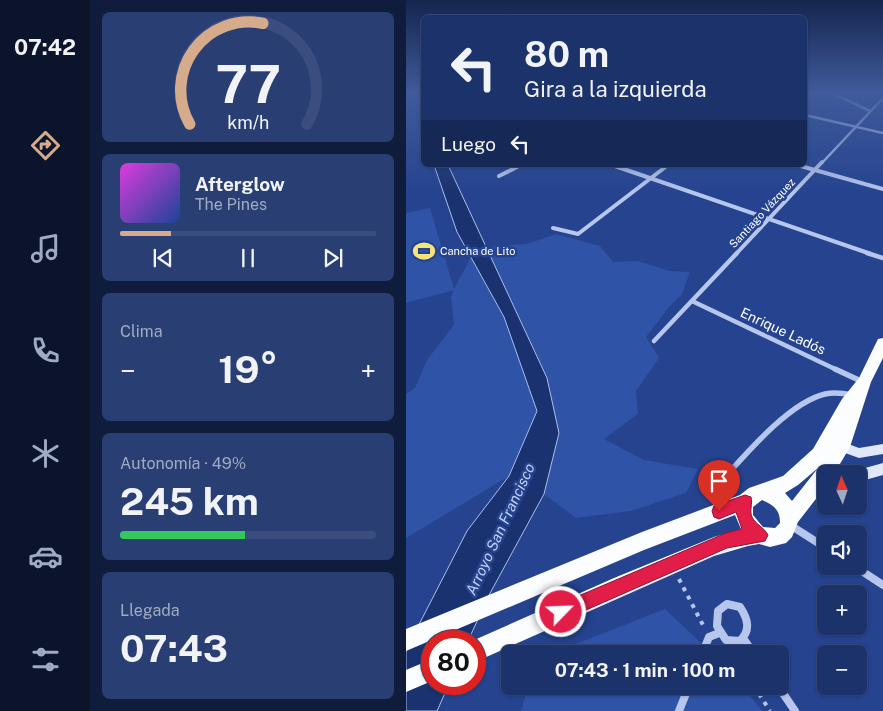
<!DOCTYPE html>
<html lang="es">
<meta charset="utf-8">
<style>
body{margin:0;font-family:"Public Sans",sans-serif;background:#293e73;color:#f1f3f6;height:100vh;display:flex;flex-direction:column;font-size:19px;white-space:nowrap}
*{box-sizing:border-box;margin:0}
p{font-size:16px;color:#a0aac1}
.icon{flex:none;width:28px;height:28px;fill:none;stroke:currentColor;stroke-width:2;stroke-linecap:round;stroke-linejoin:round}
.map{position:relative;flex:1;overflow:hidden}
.details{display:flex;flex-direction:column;gap:12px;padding:12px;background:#0f1c3b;width:316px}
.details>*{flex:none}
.hud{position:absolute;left:15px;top:15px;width:386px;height:152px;border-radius:8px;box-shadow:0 1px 4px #0004,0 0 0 1px #3a4d7e;background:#1c326b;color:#f1f3f6;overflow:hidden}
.needle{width:32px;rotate:357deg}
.buttons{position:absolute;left:411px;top:465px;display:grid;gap:10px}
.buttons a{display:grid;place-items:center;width:50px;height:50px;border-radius:8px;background:#1c326b;box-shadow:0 1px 4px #0004,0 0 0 1px #3a4d7e;font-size:25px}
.speed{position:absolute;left:15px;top:630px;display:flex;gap:10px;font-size:25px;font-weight:700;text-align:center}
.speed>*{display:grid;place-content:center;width:65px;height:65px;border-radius:50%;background:#1c326b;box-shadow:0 1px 4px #0004,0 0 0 1px #3a4d7e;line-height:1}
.speed .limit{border:8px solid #d22;background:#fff;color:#111}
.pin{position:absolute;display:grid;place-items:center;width:42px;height:42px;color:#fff;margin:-51px -21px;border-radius:50% 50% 50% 0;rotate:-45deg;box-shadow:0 0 5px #0007}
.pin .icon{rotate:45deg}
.me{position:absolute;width:55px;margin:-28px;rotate:66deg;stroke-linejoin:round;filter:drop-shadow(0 0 4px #0008)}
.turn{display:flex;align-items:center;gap:18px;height:105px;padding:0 20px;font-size:22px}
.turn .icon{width:65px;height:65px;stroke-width:2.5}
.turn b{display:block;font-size:35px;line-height:42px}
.then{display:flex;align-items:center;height:48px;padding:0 20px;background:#0003;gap:10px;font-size:19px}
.big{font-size:38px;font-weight:700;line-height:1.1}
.details .card{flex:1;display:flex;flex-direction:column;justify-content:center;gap:8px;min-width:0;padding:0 18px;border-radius:8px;background:#293e73}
.details .dial{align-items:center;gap:0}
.dial svg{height:130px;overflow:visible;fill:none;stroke:#3a4d7e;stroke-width:7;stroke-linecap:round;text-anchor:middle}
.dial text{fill:#f1f3f6;stroke:none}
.song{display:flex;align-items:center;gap:15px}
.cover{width:60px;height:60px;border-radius:8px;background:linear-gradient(135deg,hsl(300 70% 55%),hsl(220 70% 35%))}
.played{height:5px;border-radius:2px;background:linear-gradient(90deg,#d6ab8b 20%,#3a4d7e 20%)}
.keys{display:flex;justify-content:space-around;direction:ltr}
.heat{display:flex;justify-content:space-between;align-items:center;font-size:28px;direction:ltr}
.charge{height:8px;border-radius:4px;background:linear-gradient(90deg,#34c759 49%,#3a4d7e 0)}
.trip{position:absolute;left:95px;top:645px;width:288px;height:50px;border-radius:8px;background:#1c326b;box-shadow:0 1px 4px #0004,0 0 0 1px #3a4d7e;font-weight:700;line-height:50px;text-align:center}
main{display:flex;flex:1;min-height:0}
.tabs{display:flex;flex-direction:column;width:90px;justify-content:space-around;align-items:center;background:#0b142b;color:#a0aac1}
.tabs .icon{width:35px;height:35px}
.tabs .current{color:#d6ab8b}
.tabs b{font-size:22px;color:#f1f3f6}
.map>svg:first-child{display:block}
.green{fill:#2f53a7}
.water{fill:#1a326f;stroke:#aabfec}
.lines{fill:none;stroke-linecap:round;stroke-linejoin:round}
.path{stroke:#b6c6ec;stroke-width:4;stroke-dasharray:4 5.5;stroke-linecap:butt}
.minor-far4{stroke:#b6c6ec;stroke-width:2.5}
.minor-far3{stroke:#b6c6ec;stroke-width:4}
.minor-far2{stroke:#b6c6ec;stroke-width:4.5}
.minor-far1{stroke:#b6c6ec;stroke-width:5.5}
.minor{stroke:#b6c6ec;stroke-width:8}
.secondary{fill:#e1e8f9;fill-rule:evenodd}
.trunk{fill:#fcfdff;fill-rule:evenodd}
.route{fill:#e11d48;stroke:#92132f}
.labels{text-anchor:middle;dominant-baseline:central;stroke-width:5;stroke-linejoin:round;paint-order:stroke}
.far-street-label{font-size:11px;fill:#fff;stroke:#25438f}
.far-poi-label{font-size:11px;fill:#fff;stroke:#25438f;text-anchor:start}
.street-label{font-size:14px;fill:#fff;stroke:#25438f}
.water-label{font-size:15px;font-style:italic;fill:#c2d1f2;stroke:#25438f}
</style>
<main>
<nav class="tabs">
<b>07:42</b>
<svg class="icon current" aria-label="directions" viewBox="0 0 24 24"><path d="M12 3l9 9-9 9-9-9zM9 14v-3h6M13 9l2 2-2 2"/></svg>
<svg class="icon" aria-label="music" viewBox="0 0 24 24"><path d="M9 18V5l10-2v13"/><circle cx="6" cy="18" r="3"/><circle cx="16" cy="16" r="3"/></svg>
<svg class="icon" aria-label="phone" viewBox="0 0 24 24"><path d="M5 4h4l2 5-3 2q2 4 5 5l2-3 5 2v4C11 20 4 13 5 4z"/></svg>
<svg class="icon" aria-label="climate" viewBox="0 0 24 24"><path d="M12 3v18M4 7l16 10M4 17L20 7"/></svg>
<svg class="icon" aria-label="car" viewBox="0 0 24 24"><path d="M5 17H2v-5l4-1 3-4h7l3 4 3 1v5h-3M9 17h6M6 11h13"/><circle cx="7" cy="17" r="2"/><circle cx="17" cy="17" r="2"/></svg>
<svg class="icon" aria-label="filters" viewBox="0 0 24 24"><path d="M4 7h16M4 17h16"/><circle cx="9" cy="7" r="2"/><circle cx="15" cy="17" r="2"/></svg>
</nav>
<section class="details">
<div class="card dial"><svg viewBox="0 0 100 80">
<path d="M14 69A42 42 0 1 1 86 69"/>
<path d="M14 69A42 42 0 0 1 59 7" stroke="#d6ab8b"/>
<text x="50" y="56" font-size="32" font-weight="700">77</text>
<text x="50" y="72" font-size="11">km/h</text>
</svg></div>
<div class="card">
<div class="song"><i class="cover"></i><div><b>Afterglow</b><p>The Pines</p></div></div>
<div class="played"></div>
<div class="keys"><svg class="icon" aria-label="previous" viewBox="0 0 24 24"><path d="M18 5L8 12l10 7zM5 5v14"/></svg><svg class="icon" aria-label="pause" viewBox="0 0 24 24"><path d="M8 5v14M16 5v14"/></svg><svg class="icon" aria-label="next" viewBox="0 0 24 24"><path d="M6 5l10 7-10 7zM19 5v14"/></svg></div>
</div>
<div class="card"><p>Clima</p>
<div class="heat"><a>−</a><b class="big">19°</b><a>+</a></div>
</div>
<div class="card"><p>Autonomía · 49%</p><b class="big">245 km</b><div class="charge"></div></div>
<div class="card"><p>Llegada</p><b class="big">07:43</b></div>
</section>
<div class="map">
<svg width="477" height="711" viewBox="0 0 477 711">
<rect width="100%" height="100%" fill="#25438f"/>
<path class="green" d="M 24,208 L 48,289 L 65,257 L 98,317 L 131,411 L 103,476 L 0,538 L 0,394 L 9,388 L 21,360 L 48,325 L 45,297 L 48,290 L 0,303 L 0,213 Z
M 150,234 L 194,246 L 207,262 L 232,261 L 264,271 L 284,272 L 276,294 L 263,307 L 240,337 L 253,358 L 230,391 L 232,414 L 198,439 L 238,460 L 292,469 L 280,493 L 225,511 L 170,518 L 138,494 L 153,433 L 81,247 L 121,244 Z
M 259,609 L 307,654 L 158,654 L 167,645 Z
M 127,686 L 337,686 L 356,711 L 115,711 L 120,694 Z"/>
<path class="water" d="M 28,165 L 42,165 L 141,378 L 153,433 L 138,494 L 82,597 L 62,641 L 26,641 L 26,684 L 43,684 L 31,711 L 0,711 L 0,652 L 3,644 L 61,531 L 103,476 L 131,411 L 98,317 L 51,232 Z"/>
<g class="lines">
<path class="path" d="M 273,579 L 299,629
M 315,649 L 320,654
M 348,686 L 364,711"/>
<path class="minor-far4" d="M 426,93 L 464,111
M 399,115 L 477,133
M 415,164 L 477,98"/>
<path class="minor-far3" d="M 206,165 L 465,254
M 391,165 L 477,189
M 93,176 L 115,165
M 147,228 L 172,234 L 262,165
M 330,254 L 416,162"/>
<path class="minor-far2" d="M 461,253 L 477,258
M 286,301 L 431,370
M 248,341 L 331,253"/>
<path class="minor-far1" d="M 429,369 L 457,382
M 310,487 C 336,459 381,403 419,394 C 428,392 437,393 446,395"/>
<path class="minor" d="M 384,525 L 420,548
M 448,566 L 477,585
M 321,604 L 334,607 C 342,619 345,630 334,641 L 320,640 L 311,626 L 312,611 Z
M 337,638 L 348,654
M 296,654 L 303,637 L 313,633
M 372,686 L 389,711
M 273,711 L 283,686"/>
<path class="secondary" d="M 432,440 L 453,448 L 477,444 L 477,454 L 453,458 L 428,449 L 426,445 L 428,441 Z
M 477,463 L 477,475 L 452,482 L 452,474 L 447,474 L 452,470 Z"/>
<path class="trunk" d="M 477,338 L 477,358 L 465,382 L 444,447 L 428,474 L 420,474 L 420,486 L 392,522 L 386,537 L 380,543 L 364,547 L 353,544 L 342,546 L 308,556 L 69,662 L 69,641 L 66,641 L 208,578 L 308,537 L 335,529 L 329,515 L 238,550 L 0,651 L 0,629 L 236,532 L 334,495 L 343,488 L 377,476 L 407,449 L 436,399 L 453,378 L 472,339 ZM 412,468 L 386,501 L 379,493 L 392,485 ZM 356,500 C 368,505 374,510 374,523 L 369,528 L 357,527 L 347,515 L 347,507 Z
M 26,659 L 26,681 L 0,692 L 0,670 Z"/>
</g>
<linearGradient id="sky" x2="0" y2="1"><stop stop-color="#14254f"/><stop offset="0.48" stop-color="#405b9b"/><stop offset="1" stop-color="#405b9b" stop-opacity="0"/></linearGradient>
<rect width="477" height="193" fill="url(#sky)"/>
<path class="route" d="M 339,495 L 345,497 C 347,504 343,510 346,517 C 350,525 358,527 362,535 L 359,541 L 321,548 L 155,621 L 149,618 L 146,612 L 149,606 L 320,533 L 336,529 L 330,512 L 313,519 L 308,517 L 306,511 L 308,506 Z"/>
<defs>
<g id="stadium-bare" transform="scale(1.725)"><path d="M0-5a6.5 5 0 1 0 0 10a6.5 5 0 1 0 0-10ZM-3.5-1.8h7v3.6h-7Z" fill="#f5e47a" stroke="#25438f" stroke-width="2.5" paint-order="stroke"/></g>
</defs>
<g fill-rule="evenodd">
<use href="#stadium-bare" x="18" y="251"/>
</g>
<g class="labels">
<g class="far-street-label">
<text transform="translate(356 213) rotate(-47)">Santiago Vázquez</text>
</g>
<g class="far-poi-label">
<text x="34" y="251">Cancha de Lito</text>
</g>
<g class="street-label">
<text transform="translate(377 331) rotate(25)">Enrique Ladós</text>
</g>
<g class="water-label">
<text transform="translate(94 529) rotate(-65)">Arroyo San Francisco</text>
</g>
</g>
</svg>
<div class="buttons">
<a><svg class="needle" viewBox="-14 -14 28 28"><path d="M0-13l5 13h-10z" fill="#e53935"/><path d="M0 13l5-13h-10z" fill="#a0aac1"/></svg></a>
<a><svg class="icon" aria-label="sound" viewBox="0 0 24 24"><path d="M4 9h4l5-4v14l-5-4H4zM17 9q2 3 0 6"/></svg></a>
<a>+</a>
<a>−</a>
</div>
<div class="speed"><div class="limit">80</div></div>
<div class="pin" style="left:313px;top:511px;background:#d93025"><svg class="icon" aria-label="arrive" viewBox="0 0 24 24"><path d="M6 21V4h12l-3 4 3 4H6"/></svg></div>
<svg class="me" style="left:155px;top:612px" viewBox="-20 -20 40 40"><circle r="17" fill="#e11d48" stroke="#fff" stroke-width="3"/><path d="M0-11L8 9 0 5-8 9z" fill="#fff"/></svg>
<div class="trip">07:43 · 1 min · 100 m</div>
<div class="hud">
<div class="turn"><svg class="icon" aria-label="left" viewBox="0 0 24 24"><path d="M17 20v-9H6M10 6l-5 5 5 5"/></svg><div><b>80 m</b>Gira a la izquierda</div></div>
<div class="then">Luego<svg class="icon" aria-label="left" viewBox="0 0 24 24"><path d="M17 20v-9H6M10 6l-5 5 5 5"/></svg></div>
</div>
</div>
</main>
